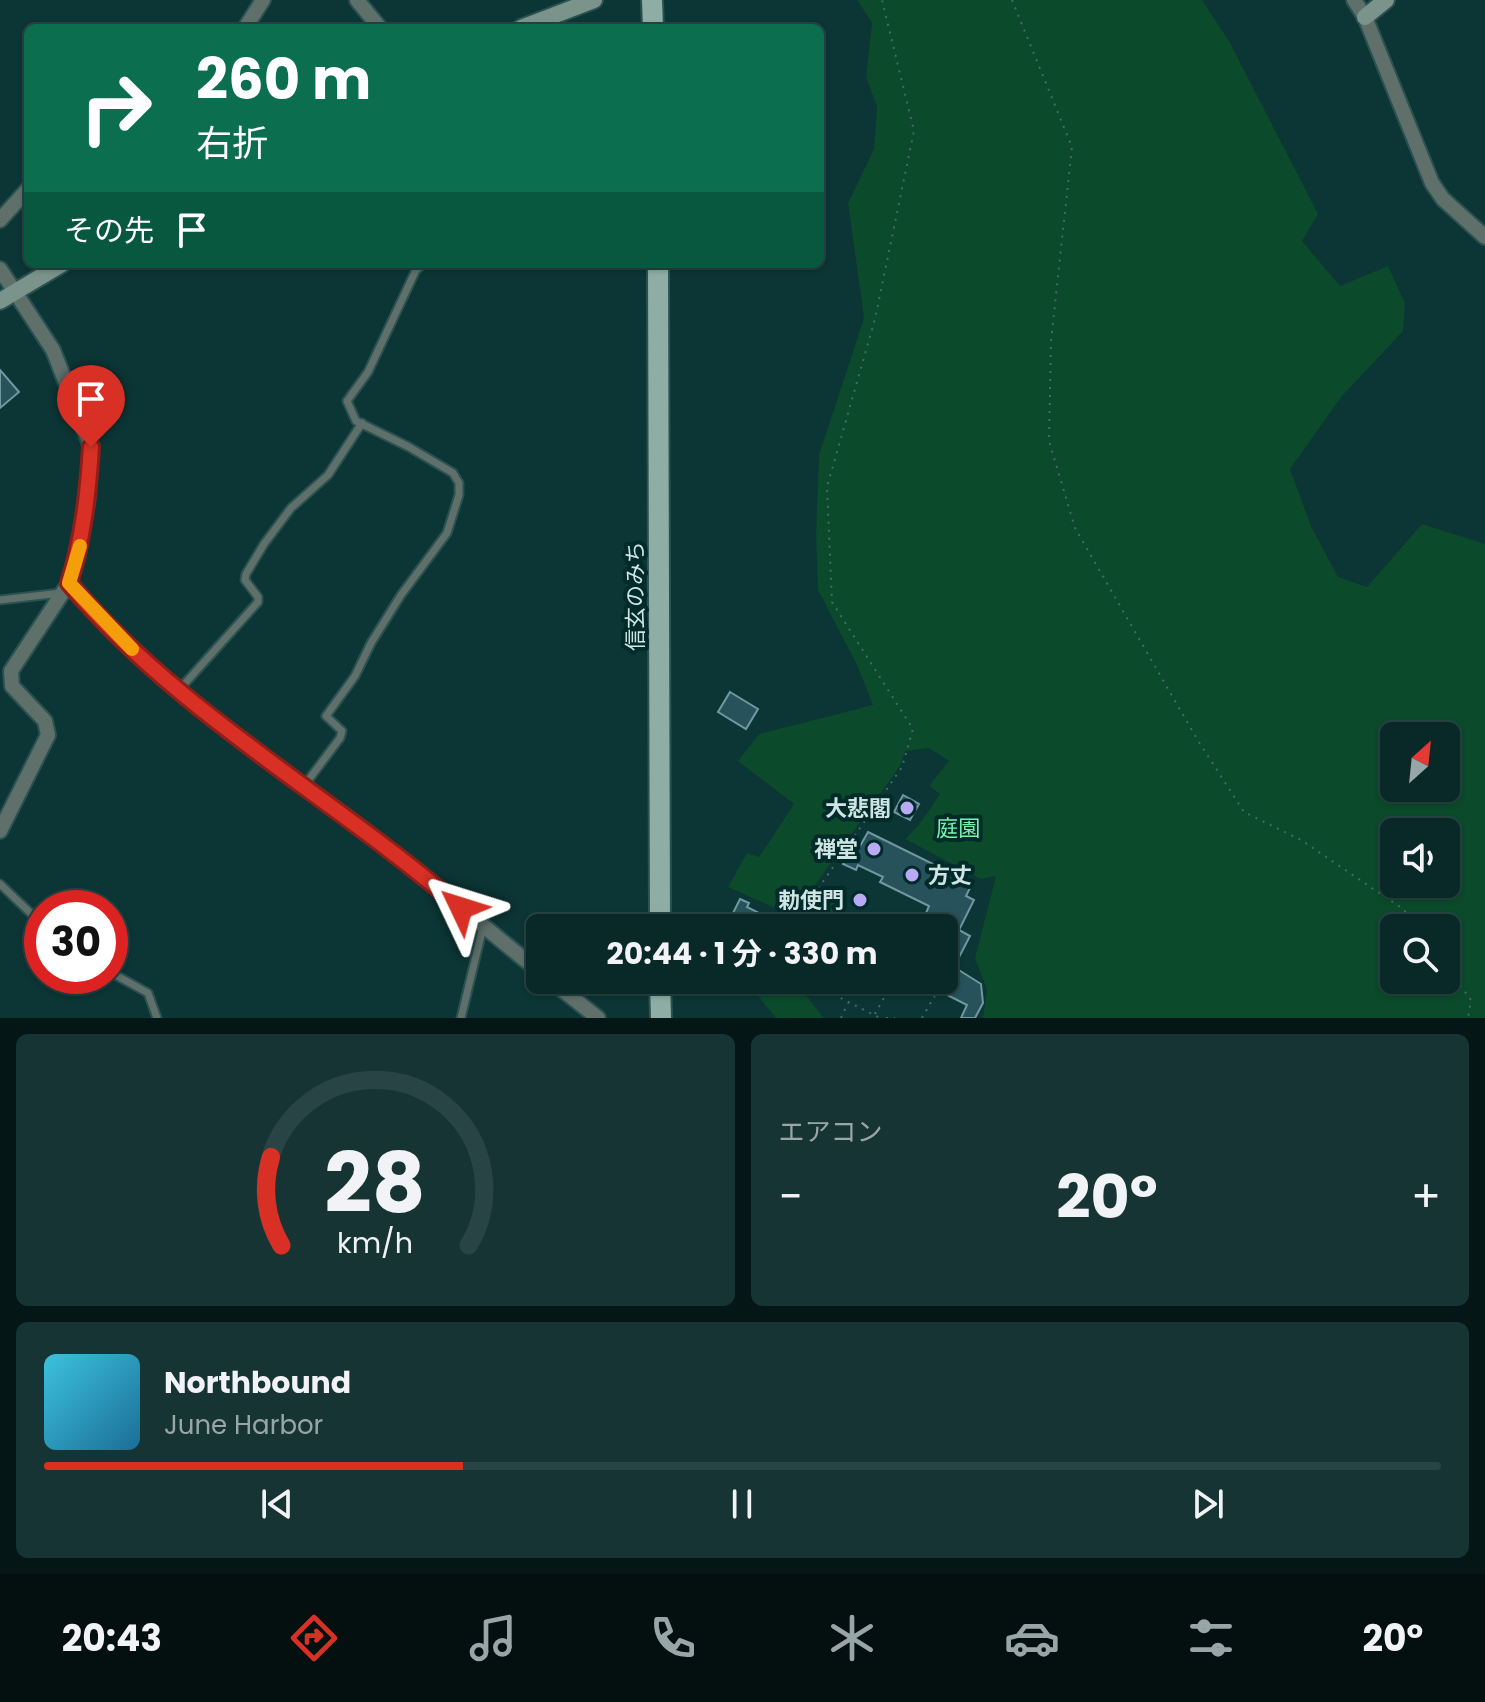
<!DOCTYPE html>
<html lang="ja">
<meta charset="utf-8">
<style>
body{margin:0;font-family:Poppins,"Noto Sans JP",sans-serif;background:#173434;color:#f1f3f6;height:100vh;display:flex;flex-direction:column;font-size:30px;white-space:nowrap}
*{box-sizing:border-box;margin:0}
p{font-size:26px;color:#99a6a8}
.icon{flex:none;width:44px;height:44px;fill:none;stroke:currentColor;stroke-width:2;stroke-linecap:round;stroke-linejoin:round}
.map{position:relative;height:1018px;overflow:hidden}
.panel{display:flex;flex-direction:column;gap:16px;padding:16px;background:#051616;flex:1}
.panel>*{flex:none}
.hud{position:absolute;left:24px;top:24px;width:800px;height:244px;border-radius:12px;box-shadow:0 2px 6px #0004,0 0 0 2px #294445;background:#0b6e4f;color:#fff;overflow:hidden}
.needle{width:52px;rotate:27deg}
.tools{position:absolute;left:1380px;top:722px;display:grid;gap:16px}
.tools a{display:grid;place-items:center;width:80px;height:80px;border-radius:12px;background:#092828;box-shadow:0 2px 6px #0004,0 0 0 2px #294445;font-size:40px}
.speed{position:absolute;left:24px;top:890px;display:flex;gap:16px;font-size:40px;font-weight:700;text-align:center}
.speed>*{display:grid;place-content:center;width:104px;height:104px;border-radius:50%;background:#092828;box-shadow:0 2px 6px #0004,0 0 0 2px #294445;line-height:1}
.speed .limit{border:12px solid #d22;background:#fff;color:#111}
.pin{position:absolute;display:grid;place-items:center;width:68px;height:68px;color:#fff;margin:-82px -34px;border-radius:50% 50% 50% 0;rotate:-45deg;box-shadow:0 0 8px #0007}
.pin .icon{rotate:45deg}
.me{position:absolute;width:88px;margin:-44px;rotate:311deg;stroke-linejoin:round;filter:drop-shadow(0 0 6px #0008)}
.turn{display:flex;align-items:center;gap:28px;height:168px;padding:0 40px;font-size:36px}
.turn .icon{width:104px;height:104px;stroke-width:2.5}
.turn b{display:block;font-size:56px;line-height:68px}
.then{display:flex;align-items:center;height:76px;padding:0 40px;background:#0003;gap:16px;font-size:30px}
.big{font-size:60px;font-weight:700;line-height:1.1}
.panel .card{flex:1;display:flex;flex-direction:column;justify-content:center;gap:12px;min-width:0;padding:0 28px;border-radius:12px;background:#173434}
.panel .dial{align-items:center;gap:0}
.dial svg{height:208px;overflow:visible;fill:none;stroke:#294445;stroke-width:7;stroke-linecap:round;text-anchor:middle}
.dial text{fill:#f1f3f6;stroke:none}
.song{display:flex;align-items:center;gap:24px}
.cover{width:96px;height:96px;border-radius:12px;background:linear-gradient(135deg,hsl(190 70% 55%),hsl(200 70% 35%))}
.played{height:8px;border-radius:4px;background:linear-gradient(90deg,#d93025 30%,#294445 30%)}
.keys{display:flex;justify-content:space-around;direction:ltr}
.heat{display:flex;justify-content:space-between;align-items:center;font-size:44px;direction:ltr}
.panel .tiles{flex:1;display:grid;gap:16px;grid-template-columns:1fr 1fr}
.card:last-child{grid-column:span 2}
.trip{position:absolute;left:526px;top:914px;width:432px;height:80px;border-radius:12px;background:#092828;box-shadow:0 2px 6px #0004,0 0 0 2px #294445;font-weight:700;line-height:80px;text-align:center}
.menu{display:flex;height:128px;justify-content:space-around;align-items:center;background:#041010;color:#99a6a8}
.menu .icon{width:56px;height:56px}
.menu .active{color:#d93025}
.menu b{font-size:36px;color:#f1f3f6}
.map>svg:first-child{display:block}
.green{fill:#0b4a2a;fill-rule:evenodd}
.building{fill:#27525b;stroke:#7197a1;stroke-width:2}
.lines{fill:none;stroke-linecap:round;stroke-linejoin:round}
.lane-casing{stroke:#2b5151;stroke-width:11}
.street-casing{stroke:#2b5151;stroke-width:18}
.secondary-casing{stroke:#2b5151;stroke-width:20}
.primary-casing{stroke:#2b5151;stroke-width:24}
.path{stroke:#476a6a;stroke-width:2;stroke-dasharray:2 6;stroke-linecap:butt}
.lane{stroke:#5f6f6a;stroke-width:7}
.street{stroke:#5f6f6a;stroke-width:14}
.secondary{stroke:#7a938b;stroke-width:16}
.primary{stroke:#8eaea5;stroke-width:20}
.route-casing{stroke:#8d1f18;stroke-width:20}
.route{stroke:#d93025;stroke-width:14}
.slow{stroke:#f59e0b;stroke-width:14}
.poi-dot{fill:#baaaf6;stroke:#012b2b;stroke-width:3}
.labels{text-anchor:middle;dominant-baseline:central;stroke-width:8;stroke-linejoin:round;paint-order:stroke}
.street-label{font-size:22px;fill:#d0e4e4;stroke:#012b2b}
.poi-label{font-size:22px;font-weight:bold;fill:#d0e4e4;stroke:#012b2b;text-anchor:end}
.park-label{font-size:22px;fill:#75f3a9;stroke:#012b2b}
</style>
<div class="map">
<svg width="1485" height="1018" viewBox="0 0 1485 1018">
<rect width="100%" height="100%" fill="#0c3535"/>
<path class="green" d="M 857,0 L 1202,0 L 1229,41 L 1318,214 L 1302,241 L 1340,286 L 1388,266 L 1405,303 L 1403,331 L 1342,396 L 1290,469 L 1311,526 L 1338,577 L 1367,587 L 1422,524 L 1485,544 L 1485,1018 L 983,1018 L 987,990 L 975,958 L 996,876 L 981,879 L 905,839 L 918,826 L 940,794 L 929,786 L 949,761 L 929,748 L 905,751 L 900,766 L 793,916 L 728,887 L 747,853 L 759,857 L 794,804 L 738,761 L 759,734 L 873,705 L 857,665 L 818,590 L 816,533 L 819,455 L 864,318 L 848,203 L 874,149 L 877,107 L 866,77 L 872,23 ZM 1394,736 L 1446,736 L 1446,788 L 1394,788 ZM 1394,832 L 1446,832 L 1446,884 L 1394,884 ZM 1394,928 L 1446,928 L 1446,980 L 1394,980 Z
M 828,896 L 844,914 L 841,928 L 797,928 L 814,902 Z
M 762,980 L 811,980 L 805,994 L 824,1018 L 776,1018 L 755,992 Z"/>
<path class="building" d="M 0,370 L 19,392 L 0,408 Z
M 730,692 L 758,709 L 746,729 L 718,712 Z
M 903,795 L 919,804 L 910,820 L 894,812 Z
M 868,832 L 949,872 L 950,870 L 973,882 L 966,896 L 974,900 L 959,930 L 970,936 L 954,967 L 981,984 L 983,1003 L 975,1018 L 961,1018 L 967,1005 L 918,980 L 944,980 L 944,928 L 932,928 L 937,919 L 926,913 L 929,906 L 880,882 L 883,877 L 858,865 L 856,870 L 843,864 L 849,852 L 855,855 Z
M 740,899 L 749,903 L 747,907 L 775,921 L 771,928 L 737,928 L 728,923 Z"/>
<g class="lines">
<g class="lane-casing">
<path id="lane" d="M 0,600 L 61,593
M 179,690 L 258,602 L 258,597 L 245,580 L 246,574 L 264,544 L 291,508 L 328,475 L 362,423
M 304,786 L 340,738 L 342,731 L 326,716 L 355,676 L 371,643 L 401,595 L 447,533 L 459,495 L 459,483 L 453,473 L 409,447 L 356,421 L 347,401 L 368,372 L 416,270 L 423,264
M 0,884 L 42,924
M 110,972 L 148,993 L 157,1018
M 461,1018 L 483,927"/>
</g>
<g class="street-casing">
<path id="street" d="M 357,0 L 380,28
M 1354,0 L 1365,17 L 1432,183 L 1443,199 L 1485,237
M 245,28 L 263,0
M 0,220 L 28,189
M 0,269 L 53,350 L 91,447 L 88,497 L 78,555 L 69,583 L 11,671 L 12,686 L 45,721 L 48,735 L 0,831
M 69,583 C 152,683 262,753 364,830 C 425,875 481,925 540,972
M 550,980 L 598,1018"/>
</g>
<g class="secondary-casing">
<path id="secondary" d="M 1365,17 L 1386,0
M 521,28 L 594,0
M 0,301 L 62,264"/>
</g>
<g class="primary-casing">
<path id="primary" d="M 652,0 L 653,28
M 658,264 L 660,928
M 660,980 L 661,1018"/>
</g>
<path class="path" d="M 1012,0 L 1072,147 L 1051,341 L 1049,441 L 1075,528 L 1197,739 L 1244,812 L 1301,840 L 1403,909 L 1418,928
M 791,928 L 902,767 L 913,729 L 832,602 L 827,487 L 875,319 L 914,131 L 882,0
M 1446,966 L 1471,1000 L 1468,1018
M 805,980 L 880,1018
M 875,1014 L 894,980
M 841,1018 L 848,1003
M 886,1018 L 895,1018
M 922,1018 L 938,990"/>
<use href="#lane" class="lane"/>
<use href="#street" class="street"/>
<use href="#secondary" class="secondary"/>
<use href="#primary" class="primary"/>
</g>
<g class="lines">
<g class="route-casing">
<path id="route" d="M 91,447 C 88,494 83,539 69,583 C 179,714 333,797 461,908"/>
</g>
<use href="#route" class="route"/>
<path class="slow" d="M 80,546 L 69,583 L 132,649"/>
</g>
<g class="poi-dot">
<circle cx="907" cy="808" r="8"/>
<circle cx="874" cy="849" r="8"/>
<circle cx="912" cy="875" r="8"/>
<circle cx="860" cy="900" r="8"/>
</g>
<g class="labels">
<g class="street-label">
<text transform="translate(635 596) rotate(-90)">信玄のみち</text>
</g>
<g class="poi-label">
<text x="891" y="808">大悲閣</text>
<text x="858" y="849">禅堂</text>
<text x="928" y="875" text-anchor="start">方丈</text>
<text x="844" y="900">勅使門</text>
</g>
<g class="park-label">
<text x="958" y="828">庭園</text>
</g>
</g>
</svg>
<div class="tools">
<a><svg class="needle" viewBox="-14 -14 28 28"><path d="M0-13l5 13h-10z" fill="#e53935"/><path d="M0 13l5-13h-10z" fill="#99a6a8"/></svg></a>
<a><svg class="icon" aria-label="sound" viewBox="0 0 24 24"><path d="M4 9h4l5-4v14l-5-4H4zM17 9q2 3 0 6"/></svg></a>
<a><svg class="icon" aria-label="search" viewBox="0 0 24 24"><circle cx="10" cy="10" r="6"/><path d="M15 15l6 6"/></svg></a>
</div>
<div class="speed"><div class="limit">30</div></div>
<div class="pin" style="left:91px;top:447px;background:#d93025"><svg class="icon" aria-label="arrive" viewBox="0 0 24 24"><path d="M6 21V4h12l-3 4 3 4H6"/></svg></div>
<svg class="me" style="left:461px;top:908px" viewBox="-20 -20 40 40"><path d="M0-17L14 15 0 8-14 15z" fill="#d93025" stroke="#fff" stroke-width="4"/></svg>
<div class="trip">20:44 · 1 分 · 330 m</div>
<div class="hud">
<div class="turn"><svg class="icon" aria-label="right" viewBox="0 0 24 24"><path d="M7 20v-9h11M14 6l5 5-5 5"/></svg><div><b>260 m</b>右折</div></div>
<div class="then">その先<svg class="icon" aria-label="arrive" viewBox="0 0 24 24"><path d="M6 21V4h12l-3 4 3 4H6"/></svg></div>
</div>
</div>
<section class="panel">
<div class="tiles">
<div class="card dial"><svg viewBox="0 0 100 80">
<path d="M14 69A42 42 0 1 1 86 69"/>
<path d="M14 69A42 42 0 0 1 10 35" stroke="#d93025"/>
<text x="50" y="56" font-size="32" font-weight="700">28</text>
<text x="50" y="72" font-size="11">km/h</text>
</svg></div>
<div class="card"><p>エアコン</p>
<div class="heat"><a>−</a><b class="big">20°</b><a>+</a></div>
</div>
<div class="card">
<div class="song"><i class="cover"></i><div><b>Northbound</b><p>June Harbor</p></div></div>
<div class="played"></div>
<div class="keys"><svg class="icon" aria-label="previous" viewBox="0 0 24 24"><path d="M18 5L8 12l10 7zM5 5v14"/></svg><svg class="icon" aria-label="pause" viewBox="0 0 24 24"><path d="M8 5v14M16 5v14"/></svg><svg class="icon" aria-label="next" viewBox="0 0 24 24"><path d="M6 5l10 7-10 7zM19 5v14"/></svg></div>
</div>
</div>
</section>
<nav class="menu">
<b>20:43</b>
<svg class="icon active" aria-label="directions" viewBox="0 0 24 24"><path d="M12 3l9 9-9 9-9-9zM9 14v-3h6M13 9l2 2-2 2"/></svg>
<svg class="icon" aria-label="music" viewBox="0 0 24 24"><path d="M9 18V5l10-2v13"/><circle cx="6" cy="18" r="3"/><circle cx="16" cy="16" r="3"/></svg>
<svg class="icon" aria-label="phone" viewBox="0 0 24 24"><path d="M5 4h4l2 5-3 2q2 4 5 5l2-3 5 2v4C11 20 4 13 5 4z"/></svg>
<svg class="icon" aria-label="climate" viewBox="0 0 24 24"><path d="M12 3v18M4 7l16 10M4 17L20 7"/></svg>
<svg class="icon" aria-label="car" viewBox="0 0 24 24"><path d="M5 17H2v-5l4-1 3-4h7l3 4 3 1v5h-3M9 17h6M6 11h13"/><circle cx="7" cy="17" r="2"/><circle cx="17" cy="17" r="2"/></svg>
<svg class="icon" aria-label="filters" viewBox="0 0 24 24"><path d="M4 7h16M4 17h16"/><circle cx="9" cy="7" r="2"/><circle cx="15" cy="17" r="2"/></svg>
<b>20°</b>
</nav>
